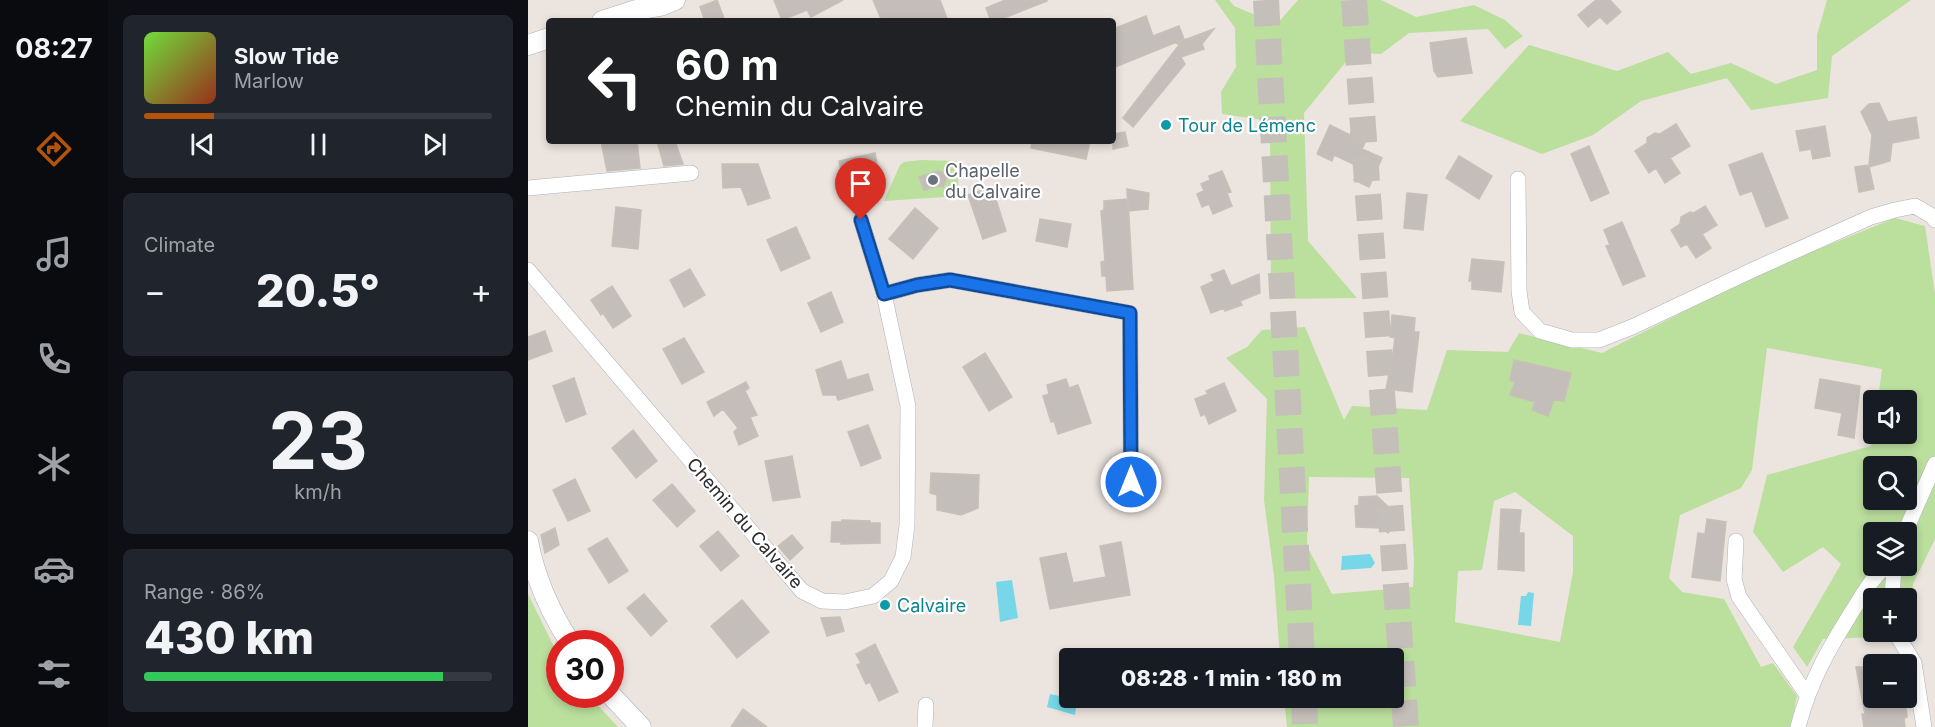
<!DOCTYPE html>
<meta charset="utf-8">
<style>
body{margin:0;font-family:Inter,sans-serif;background:#20242c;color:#f1f3f6;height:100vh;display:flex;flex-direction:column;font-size:22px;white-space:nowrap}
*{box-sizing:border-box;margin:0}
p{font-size:20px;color:#9ea1a6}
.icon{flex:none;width:33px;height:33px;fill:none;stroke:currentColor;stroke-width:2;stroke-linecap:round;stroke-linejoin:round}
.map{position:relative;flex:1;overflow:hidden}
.drawer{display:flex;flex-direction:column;gap:15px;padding:15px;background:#0d0f14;width:420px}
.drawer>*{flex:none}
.banner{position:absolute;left:18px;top:18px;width:570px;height:126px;border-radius:6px;box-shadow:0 3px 9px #0003;background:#202124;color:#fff;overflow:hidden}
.buttons{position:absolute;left:1335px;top:390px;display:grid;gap:12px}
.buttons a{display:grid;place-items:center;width:54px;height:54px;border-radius:6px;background:#171b24;box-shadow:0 3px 9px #0003;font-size:30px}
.speed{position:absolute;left:18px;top:630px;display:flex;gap:12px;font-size:30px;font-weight:700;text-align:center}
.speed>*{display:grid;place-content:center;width:78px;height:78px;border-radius:50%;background:#171b24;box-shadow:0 3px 9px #0003;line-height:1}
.speed .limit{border:9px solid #d22;background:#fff;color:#111}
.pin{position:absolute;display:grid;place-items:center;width:51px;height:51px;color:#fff;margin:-62px -26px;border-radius:50% 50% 50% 0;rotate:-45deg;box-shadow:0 0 6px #0007}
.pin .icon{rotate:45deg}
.me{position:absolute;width:66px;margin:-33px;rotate:0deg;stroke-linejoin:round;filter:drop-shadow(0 0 4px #0008)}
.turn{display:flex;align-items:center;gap:21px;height:126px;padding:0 30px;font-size:27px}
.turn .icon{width:78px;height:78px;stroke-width:2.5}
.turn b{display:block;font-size:42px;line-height:51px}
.big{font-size:45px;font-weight:800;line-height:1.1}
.drawer .widget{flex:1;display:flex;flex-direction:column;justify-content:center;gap:9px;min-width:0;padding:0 21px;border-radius:9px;background:#20242c}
.drawer .dial{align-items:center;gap:0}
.dial b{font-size:78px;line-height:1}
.song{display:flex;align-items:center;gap:18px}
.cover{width:72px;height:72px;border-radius:9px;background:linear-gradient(135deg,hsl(100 70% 55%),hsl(10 70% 35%))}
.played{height:6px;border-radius:3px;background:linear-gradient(90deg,#b45309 20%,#363941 20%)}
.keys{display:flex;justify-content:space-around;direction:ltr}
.heat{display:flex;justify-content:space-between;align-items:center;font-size:33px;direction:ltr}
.charge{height:9px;border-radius:4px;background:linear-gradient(90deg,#34c759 86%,#363941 0)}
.trip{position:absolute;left:531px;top:648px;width:345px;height:60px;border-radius:6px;background:#171b24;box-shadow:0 3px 9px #0003;font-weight:800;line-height:60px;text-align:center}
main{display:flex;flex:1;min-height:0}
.dock{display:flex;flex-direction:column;width:108px;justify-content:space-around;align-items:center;background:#090b0e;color:#9ea1a6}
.dock .icon{width:42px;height:42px}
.dock .active{color:#b45309}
.dock b{font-size:27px;color:#f1f3f6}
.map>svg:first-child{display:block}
.green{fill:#bbdf9d;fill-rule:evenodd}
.water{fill:#77d7e8}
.building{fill:#c4beba;stroke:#c7c0b7;stroke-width:1.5}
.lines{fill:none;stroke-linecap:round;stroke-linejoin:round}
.highway-tunnel{stroke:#c5bfba;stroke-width:26;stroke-dasharray:26 13;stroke-linecap:butt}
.street-casing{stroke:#aeb2ba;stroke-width:16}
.secondary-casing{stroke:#aeb2ba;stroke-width:21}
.street{stroke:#fff;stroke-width:15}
.secondary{stroke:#fff;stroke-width:20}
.route-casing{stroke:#114b97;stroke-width:15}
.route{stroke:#1a73e8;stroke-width:10}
.culture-dot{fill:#0f9aa8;stroke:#fff;stroke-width:2}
.worship-dot{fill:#6b7280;stroke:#fff;stroke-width:2}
.labels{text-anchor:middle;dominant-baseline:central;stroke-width:4.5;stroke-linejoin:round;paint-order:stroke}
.culture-label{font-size:18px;fill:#0d838f;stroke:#fff;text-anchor:start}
.worship-label{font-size:18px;fill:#5b616d;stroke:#fff;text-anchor:start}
.street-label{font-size:18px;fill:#2b2b2b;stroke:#fff}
</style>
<main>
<nav class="dock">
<b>08:27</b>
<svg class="icon active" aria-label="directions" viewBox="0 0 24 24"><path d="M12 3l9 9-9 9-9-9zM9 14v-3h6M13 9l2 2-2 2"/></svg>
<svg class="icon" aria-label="music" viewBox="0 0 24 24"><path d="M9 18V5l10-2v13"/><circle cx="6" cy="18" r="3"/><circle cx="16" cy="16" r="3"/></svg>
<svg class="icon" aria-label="phone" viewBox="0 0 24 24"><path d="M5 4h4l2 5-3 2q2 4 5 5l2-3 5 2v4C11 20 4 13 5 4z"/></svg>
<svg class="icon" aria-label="climate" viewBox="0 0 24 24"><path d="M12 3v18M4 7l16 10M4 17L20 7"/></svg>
<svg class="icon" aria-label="car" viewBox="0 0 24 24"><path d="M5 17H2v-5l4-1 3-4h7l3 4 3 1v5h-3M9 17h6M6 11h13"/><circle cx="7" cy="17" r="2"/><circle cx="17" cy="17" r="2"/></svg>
<svg class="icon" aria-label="filters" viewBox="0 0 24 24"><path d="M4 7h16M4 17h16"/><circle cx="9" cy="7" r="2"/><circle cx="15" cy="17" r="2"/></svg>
</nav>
<section class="drawer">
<div class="widget">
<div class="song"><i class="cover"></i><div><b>Slow Tide</b><p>Marlow</p></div></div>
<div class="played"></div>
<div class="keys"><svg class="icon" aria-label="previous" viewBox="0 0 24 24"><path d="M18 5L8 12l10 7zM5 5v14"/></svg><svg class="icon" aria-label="pause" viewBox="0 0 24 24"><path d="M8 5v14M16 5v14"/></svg><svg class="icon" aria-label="next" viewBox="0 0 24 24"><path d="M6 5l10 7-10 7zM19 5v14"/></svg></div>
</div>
<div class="widget"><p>Climate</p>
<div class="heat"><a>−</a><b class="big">20.5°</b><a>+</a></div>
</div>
<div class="widget dial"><b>23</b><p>km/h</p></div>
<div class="widget"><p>Range · 86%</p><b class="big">430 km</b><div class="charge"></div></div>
</section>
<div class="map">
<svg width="1407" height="727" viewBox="0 0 1407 727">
<rect width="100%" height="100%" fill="#ece4de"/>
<path class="green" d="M 687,0 L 701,0 L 706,6 L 749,24 L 770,0 L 853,0 L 888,17 L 946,5 L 977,20 L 995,36 L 977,49 L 960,29 L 881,33 L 853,54 L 825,53 L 776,113 L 780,241 L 829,298 L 743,299 L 742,121 L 694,114 L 693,92 L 708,67 L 707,28 Z
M 1299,0 L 1383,0 L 1304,56 L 1300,98 L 1223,110 L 1199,78 L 1113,101 L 1065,135 L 1014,154 L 932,121 L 1001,45 L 1089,71 L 1140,52 L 1163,74 L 1203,63 L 1248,84 L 1289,70 L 1289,35 Z
M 393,160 L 429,161 L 431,196 L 356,201 L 372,165 L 376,162 Z
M 1367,218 L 1397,226 L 1407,294 L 1407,539 L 1385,584 L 1380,636 L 1295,639 L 1279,667 L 1265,647 L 1313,564 L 1295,547 L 1255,572 L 1225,532 L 1239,475 L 1343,446 L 1345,430 L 1346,434 L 1378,434 L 1378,400 L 1350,400 L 1354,369 L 1239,348 L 1224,470 L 1213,488 L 1152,515 L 1141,578 L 1154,592 L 1196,599 L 1233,667 L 1245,663 L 1269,696 L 1263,727 L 759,727 L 756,698 L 866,698 L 866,658 L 752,658 L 746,576 L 736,500 L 739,399 L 698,358 L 719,347 L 734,330 L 777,327 L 816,420 L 824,406 L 899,410 L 919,350 L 980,352 L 991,333 L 1074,353 L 1234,272 ZM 1346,466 L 1378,466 L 1378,500 L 1346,500 ZM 781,477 L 881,478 L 886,560 L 885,587 L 804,594 L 779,546 ZM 987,492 L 1045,536 L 1045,572 L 1032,642 L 927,622 L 930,571 L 954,570 L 966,501 ZM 1346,532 L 1378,532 L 1378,566 L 1346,566 ZM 1346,598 L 1378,598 L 1378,632 L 1346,632 Z
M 0,594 L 31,657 L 32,694 L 60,695 L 90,727 L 0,727 Z"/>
<path class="water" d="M 842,554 L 847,563 L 843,568 L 813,570 L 814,556 Z
M 484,580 L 490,618 L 472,622 L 468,582 Z
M 1000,592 L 1006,593 L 1003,626 L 990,625 L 993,596 L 998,596 Z
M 522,694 L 549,700 L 547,715 L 519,707 Z"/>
<path class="building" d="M 189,0 L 197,21 L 177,21 L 172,7 Z
M 246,0 L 315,0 L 283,17 L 279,10 L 254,20 Z
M 345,0 L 412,0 L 420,21 L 354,21 Z
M 477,0 L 519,0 L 519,1 L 468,21 L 463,21 L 458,8 Z
M 1068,0 L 1082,0 L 1093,12 L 1079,24 L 1072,17 L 1060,27 L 1050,15 Z
M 618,16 L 625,36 L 651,26 L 656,39 L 585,68 L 585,29 Z
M 686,29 L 674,44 L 676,49 L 653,57 L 657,64 L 605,127 L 595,118 L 651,45 L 648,43 Z
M 938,38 L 944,73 L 910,77 L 906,71 L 902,43 Z
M 1351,103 L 1360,122 L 1388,117 L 1391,138 L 1364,143 L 1362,161 L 1341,167 L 1346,189 L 1331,192 L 1327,167 L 1341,165 L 1344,135 L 1333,112 L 1341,104 Z
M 1148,124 L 1162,146 L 1142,158 L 1152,173 L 1137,183 L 1128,168 L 1121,173 L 1107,151 L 1119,143 L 1119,138 L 1127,133 L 1132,134 Z
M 802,125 L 822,135 L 825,127 L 841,134 L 834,149 L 854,158 L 841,187 L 826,180 L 832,167 L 806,155 L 804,161 L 789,154 Z
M 1297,126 L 1302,156 L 1285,159 L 1283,149 L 1272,151 L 1268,131 Z
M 597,132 L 600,146 L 585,149 L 585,134 Z
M 73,141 L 109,141 L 112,168 L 79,171 Z
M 129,141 L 147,141 L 155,164 L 136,166 Z
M 504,141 L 562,141 L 558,159 L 503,148 Z
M 1061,146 L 1081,193 L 1063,201 L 1043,154 Z
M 347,153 L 351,176 L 314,183 L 311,171 L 313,170 L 311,161 Z
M 1234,153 L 1260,218 L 1238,227 L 1224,191 L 1212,195 L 1201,165 Z
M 931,156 L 964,176 L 951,199 L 918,178 Z
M 194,164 L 230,164 L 242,198 L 220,205 L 213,187 L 195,188 Z
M 411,171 L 418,175 L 419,178 L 415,187 L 409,186 L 396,190 L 391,177 Z
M 694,171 L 703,192 L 699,193 L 704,206 L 685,214 L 681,204 L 674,207 L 669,194 L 676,191 L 673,184 L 682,180 L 681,176 Z
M 464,187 L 478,231 L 455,239 L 440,195 Z
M 599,189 L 621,193 L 620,209 L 600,211 Z
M 879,193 L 899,195 L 895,230 L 876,228 Z
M 600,199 L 605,289 L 579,291 L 578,276 L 574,276 L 573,262 L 577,261 L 573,211 L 576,210 L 576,201 Z
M 1177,206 L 1189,225 L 1174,234 L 1183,248 L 1168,258 L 1159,244 L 1153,247 L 1143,230 L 1152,224 L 1153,217 L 1162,212 L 1166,213 Z
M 88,207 L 113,210 L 110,249 L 84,246 Z
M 387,208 L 410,228 L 385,259 L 361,239 Z
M 512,219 L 543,224 L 539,247 L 508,241 Z
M 1094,222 L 1117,276 L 1095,285 L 1078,246 L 1082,245 L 1076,230 Z
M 268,227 L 282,258 L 253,271 L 239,240 Z
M 944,259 L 976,262 L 973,292 L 944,289 L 944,281 L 941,281 Z
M 162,269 L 177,295 L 156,307 L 142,280 Z
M 696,270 L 703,286 L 731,274 L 732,293 L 712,301 L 714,305 L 697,311 L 696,308 L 683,313 L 673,287 L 686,281 L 683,275 Z
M 84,286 L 103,316 L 85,328 L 75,313 L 73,315 L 63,300 Z
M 303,292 L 315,322 L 293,332 L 280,303 Z
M 864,315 L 887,318 L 886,332 L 891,332 L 884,392 L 858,389 L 861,374 L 862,374 L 867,338 L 862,337 Z
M 17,331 L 24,351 L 0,360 L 0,337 Z
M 156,338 L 176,372 L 154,384 L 135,349 Z
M 457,353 L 484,397 L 461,411 L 435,367 Z
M 986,360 L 1043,373 L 1036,401 L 1026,400 L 1020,416 L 1004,410 L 1007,402 L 982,395 L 987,382 L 982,380 Z
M 313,361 L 319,380 L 340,374 L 345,390 L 310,400 L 308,395 L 295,395 L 288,370 Z
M 46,378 L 58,414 L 38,422 L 25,386 Z
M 538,379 L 541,388 L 550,385 L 563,423 L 530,434 L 526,421 L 523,422 L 515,396 L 521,394 L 519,385 Z
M 1292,379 L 1332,386 L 1326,438 L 1310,435 L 1314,413 L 1287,408 Z
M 218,382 L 221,388 L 217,391 L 229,415 L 222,417 L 230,436 L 211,445 L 206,432 L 210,428 L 195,409 L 186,416 L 179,402 Z
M 696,383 L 708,411 L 681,424 L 677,414 L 673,416 L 667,399 L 680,394 L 678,391 Z
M 340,425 L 353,458 L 333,466 L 320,432 Z
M 105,430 L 129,461 L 108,478 L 84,448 Z
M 264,456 L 272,497 L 245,501 L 237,461 Z
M 403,473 L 451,475 L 450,508 L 433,515 L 409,510 L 409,495 L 402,493 Z
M 47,479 L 62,511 L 40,521 L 25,490 Z
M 144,484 L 167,511 L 149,527 L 125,500 Z
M 849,496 L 873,519 L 860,533 L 854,528 L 828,527 L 827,506 L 831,505 L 831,497 Z
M 973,509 L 993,510 L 991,533 L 996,533 L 996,571 L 970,569 Z
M 1179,519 L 1198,522 L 1192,581 L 1164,577 L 1170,533 L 1177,534 Z
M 314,520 L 342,521 L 342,523 L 352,523 L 352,543 L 313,544 L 313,542 L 303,542 L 304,522 L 313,522 Z
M 27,528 L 31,545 L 17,553 L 13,535 Z
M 190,531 L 211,556 L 193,571 L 172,546 Z
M 264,535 L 275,548 L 262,560 L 250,546 Z
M 79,538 L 100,571 L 81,583 L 60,549 Z
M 593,542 L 602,595 L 522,609 L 512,558 L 538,553 L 545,583 L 578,577 L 572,546 Z
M 116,594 L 139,621 L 123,636 L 99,608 Z
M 214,600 L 241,632 L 209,658 L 183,626 Z
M 312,617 L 316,631 L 299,636 L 293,618 Z
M 347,644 L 370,692 L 351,701 L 342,682 L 338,684 L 329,665 L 333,663 L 328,654 Z
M 1328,667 L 1346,667 L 1346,698 L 1377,698 L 1379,717 L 1376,718 L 1377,727 L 1336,727 L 1334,714 L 1337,714 Z
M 215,709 L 239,727 L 203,727 Z"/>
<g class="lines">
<path class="highway-tunnel" d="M 738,0 L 774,658
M 826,0 L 878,727
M 776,698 L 777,727"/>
<g class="street-casing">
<path id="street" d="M 990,179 L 991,291 L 994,312 L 1012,331 L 1044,340 L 1071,340 L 1104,327 L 1229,268 L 1343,217 L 1367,210 L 1387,206 L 1404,216 L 1407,220
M 0,188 L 163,173
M 333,220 L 356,294
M 0,270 L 274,591 L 294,601 L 317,602 L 345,596 L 363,581 L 375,557 L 379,525 L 380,406 L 356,294 L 389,285 L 422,280 L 602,313 L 603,481
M 1377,532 L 1407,464
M 1208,541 L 1206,579 L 1211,597 L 1279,695
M 1364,598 L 1366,566
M 1367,632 L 1386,663 L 1396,727
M 397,727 L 398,705
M 1270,727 C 1282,681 1300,650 1325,610 C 1335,594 1344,578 1358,566"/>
</g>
<g class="secondary-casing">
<path id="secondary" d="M 74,21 L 108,10 L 132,6 L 147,0
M 0,45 L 21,38
M 0,541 C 7,578 22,612 43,644
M 82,694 L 113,727"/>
</g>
<use href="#street" class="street"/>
<use href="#secondary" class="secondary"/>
</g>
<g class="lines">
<g class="route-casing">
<path id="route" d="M 333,220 L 356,294 L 389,285 L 422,280 L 602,313 L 603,482"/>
</g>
<use href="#route" class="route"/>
</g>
<g class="culture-dot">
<circle cx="638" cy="125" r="6"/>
<circle cx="357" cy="605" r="6"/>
</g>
<circle class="worship-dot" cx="405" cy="180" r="6"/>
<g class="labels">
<g class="culture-label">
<text x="650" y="125">Tour de Lémenc</text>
<text x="369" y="605">Calvaire</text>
</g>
<g class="worship-label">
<text x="417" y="170">Chapelle<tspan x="417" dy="21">du Calvaire</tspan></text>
</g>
<g class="street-label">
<text transform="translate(217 523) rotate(49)">Chemin du Calvaire</text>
</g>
</g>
</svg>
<div class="buttons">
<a><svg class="icon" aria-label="sound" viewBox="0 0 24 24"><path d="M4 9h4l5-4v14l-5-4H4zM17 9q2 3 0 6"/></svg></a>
<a><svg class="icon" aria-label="search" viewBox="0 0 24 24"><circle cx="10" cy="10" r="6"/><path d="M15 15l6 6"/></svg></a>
<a><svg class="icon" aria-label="layers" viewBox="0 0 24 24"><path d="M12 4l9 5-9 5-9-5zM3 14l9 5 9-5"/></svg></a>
<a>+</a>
<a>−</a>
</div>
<div class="speed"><div class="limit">30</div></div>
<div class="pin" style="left:333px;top:220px;background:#d93025"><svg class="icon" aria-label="arrive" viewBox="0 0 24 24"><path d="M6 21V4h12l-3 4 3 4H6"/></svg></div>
<svg class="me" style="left:603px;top:482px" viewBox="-20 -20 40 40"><circle r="17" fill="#1a73e8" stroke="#fff" stroke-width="3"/><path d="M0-11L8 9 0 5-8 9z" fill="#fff"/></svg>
<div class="trip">08:28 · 1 min · 180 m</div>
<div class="banner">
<div class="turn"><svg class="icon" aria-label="left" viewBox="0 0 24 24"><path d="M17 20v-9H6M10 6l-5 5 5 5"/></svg><div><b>60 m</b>Chemin du Calvaire</div></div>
</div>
</div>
</main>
